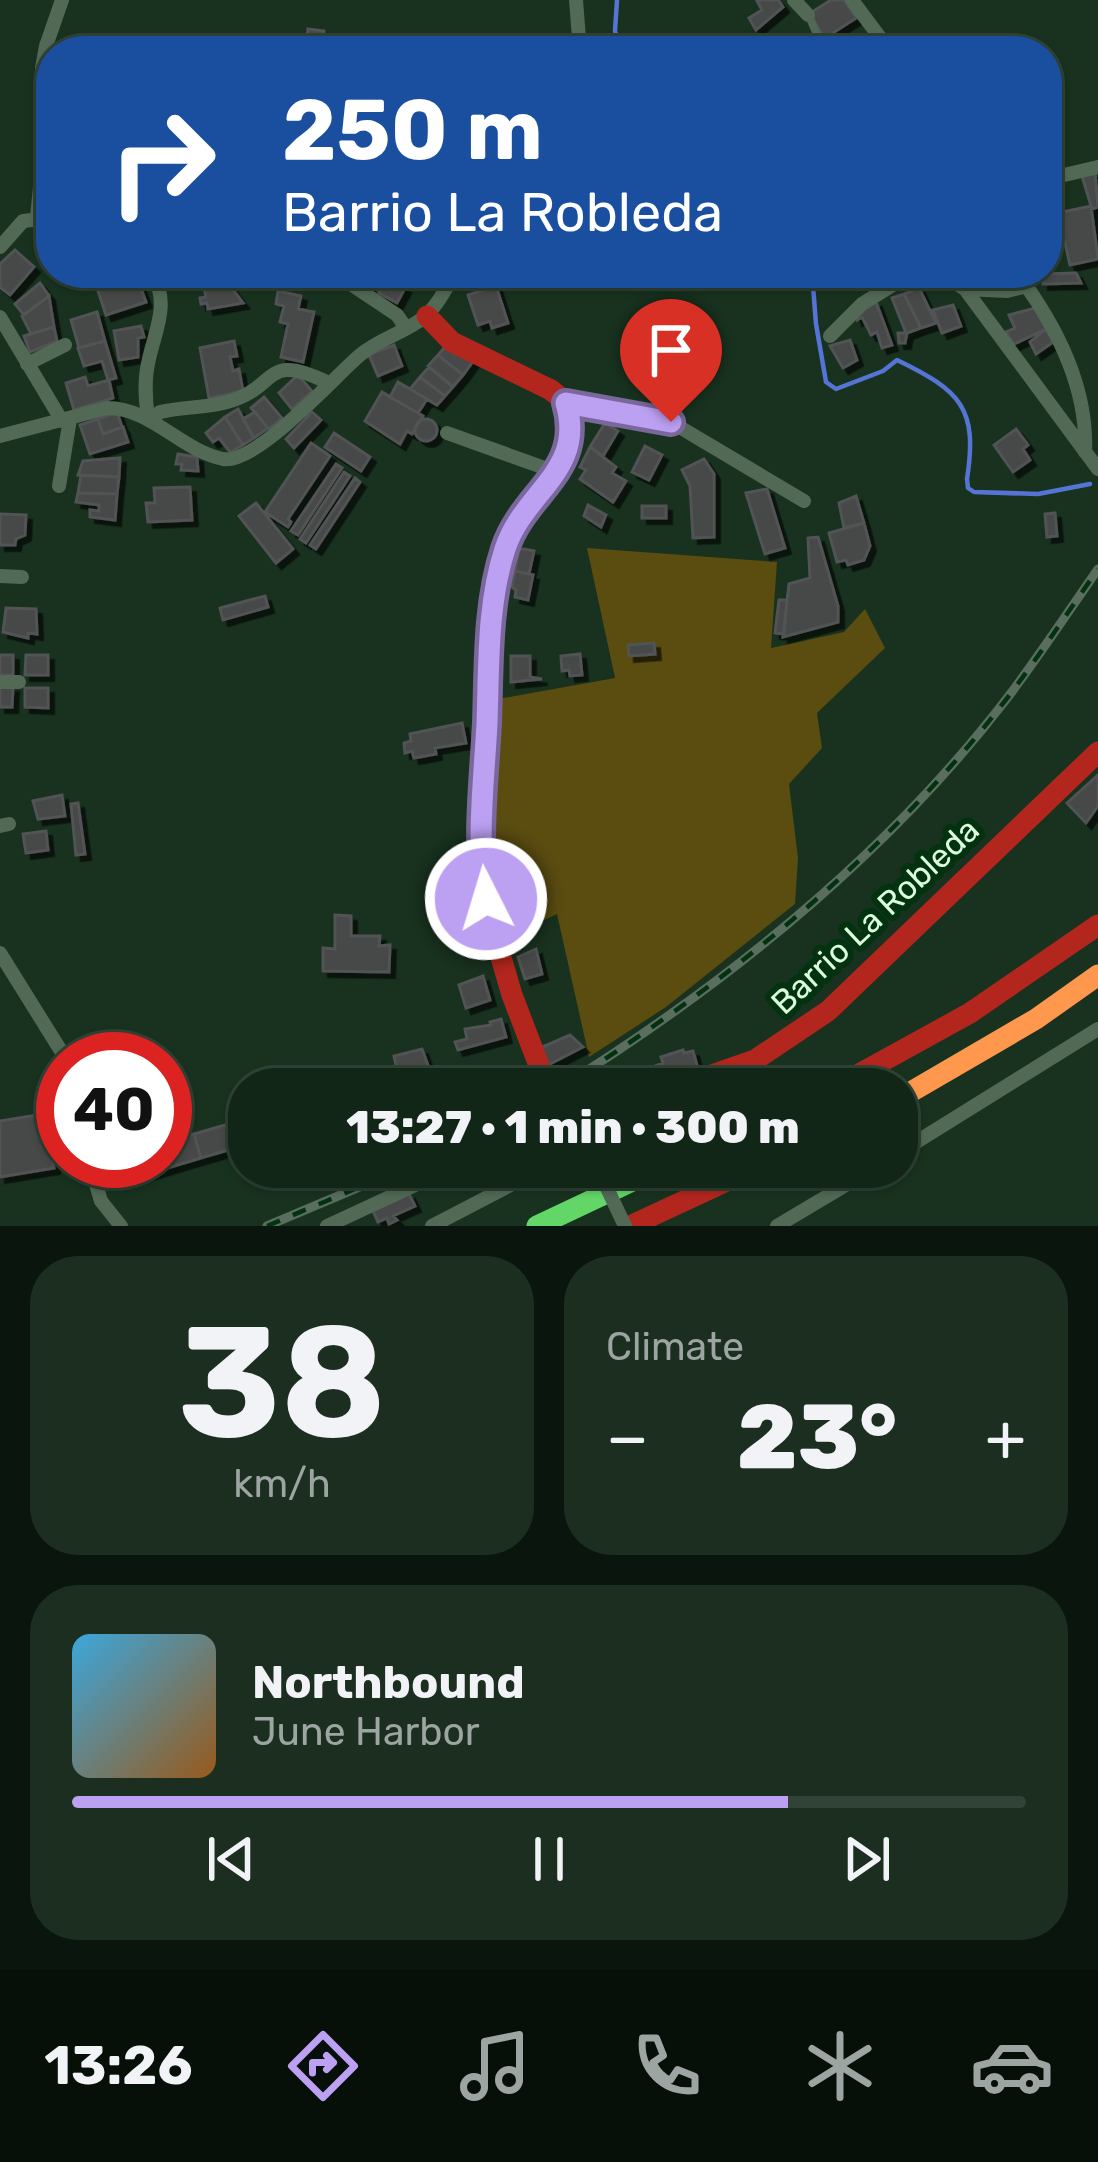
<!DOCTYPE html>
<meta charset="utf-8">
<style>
body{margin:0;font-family:Rubik,sans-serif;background:#1b2e20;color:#f1f3f6;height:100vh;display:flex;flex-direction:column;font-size:45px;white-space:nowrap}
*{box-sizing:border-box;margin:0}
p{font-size:39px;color:#9ca5a1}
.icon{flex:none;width:66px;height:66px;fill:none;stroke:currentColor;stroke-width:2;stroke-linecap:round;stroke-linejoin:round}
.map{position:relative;height:1226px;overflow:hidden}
.side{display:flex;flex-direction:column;gap:30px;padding:30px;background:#0a150d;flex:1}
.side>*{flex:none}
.banner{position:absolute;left:36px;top:36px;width:1026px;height:252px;border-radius:48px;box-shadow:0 3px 9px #0004,0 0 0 3px #314336;background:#1a4fa0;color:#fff;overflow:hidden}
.speed{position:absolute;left:36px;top:1032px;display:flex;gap:24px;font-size:60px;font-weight:700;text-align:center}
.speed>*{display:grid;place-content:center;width:156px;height:156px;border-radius:50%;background:#122617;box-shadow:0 3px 9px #0004,0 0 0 3px #314336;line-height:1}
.speed .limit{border:18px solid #d22;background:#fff;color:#111}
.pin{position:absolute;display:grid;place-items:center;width:102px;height:102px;color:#fff;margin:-123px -51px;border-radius:50% 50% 50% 0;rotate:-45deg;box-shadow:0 0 12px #0007}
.pin .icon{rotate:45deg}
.me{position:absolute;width:132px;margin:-66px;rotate:355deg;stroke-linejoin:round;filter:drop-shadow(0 0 9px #0008)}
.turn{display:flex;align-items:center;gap:42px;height:252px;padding:0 48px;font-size:54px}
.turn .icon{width:156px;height:156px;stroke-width:2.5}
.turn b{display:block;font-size:84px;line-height:102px}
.big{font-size:90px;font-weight:800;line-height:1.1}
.side .card{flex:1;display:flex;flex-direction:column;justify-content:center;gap:18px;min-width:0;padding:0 42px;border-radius:48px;background:#1b2e20}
.side .dial{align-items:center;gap:0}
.dial b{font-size:156px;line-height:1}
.song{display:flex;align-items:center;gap:36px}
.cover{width:144px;height:144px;border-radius:18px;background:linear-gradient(135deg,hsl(200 70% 55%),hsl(30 70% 35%))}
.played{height:12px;border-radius:6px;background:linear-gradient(90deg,#bca0f2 75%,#314336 75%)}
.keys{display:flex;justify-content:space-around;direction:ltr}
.heat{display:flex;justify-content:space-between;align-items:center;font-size:66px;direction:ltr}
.side .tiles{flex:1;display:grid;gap:30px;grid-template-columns:1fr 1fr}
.card:last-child{grid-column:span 2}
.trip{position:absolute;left:228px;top:1068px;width:690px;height:120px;border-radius:48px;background:#122617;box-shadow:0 3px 9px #0004,0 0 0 3px #314336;font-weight:800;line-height:120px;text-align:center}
.dock{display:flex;height:192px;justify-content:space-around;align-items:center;background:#070f09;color:#9ca5a1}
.dock .icon{width:84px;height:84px}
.dock .selected{color:#bca0f2}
.dock b{font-size:54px;color:#f1f3f6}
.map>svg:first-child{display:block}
.green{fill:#5b4c10}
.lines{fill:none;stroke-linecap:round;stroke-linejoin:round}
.stream{stroke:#5574d3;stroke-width:4.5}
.building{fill:#464949;stroke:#515354;stroke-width:3;filter:url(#shadow)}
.lane{stroke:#526956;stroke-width:8}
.street{stroke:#526956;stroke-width:14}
.fast{stroke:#63d668;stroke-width:21}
.slow{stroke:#ff974d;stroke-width:21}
.jam{stroke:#b3261e;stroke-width:21}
.rail-casing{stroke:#596e5f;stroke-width:9}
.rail{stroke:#023210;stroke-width:4.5;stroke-dasharray:14;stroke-linecap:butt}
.street-bridge{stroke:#526956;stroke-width:14}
.route-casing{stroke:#7a689d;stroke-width:30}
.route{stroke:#bca0f2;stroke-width:21}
.labels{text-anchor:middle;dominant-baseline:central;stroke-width:12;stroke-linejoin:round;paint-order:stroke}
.street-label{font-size:33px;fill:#dbfade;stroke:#023210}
</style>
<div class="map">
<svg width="1098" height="1226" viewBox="0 0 1098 1226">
<defs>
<filter id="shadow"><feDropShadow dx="5.5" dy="5.5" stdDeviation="0" flood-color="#0009"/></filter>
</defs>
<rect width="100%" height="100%" fill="#18321f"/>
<path class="green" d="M 587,548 L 777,562 L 771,648 L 844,632 L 865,609 L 885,648 L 817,713 L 822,748 L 789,784 L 798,858 L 795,904 L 666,1007 L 589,1057 L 557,914 L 503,940 L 481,867 L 481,702 L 615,678 Z"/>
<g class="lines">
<path class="stream" d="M 617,0 L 615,31 L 620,51
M 812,273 L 816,324 L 826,382 L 836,389 L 883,371 L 897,360 C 961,391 978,408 967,479 L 968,488 L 974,492 L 1038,494 L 1090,484"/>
</g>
<path class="building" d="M 760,0 L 778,0 L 783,7 L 756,30 L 749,18 L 762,10 L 757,1 Z
M 831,0 L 844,0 L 856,18 L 825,38 L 809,14 Z
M 308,29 L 324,31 L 321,51 L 305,51 Z
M 1095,172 L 1098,207 L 1092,209 L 1082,176 Z
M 1091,206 L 1098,259 L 1070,265 L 1058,213 Z
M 15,250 L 34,267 L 10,295 L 0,287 L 0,264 Z
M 362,273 L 404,273 L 397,284 L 405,288 L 397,303 L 379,293 L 384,285 L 381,284 L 377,290 L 363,282 L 366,276 Z
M 1076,273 L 1081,283 L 1043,284 L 1043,274 Z
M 124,278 L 125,282 L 137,278 L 146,302 L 106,315 L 98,291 Z
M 225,279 L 243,303 L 208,309 L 207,303 L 201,304 L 200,298 L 206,297 L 204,288 Z
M 40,283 L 49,296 L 24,315 L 15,304 Z
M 496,286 L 508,323 L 492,328 L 490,321 L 478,325 L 468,295 Z
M 919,288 L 936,323 L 921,328 L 904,294 Z
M 278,291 L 301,296 L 298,309 L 314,312 L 303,362 L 281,357 L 288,324 L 280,322 L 284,306 L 276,304 Z
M 904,294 L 921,328 L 907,333 L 905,343 L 899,343 L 898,333 L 906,333 L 892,298 Z
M 49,296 L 54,327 L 31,334 L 22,316 Z
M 876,302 L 892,345 L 882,348 L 877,332 L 871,335 L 862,317 L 857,320 L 855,314 Z
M 953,305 L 961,326 L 942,333 L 933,310 Z
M 1035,308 L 1046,329 L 1014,344 L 1006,332 L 1015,328 L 1009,315 Z
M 97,312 L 105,341 L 79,348 L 71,320 Z
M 141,326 L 144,337 L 138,338 L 138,357 L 119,360 L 114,331 Z
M 54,327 L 57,341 L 30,352 L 24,336 Z
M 1046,329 L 1053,342 L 1036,354 L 1030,342 Z
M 850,340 L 857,360 L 843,368 L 830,346 Z
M 105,341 L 116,378 L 108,380 L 102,361 L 84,366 L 78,348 Z
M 234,341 L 237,356 L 230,357 L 233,371 L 239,369 L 243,391 L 209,398 L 200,348 Z
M 394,345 L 402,366 L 378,376 L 369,355 Z
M 444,348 L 474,360 L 463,375 L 438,355 Z
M 438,355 L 463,375 L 453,387 L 428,366 Z
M 429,367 L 453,387 L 445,396 L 420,377 Z
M 298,375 L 312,391 L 292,409 L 279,393 Z
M 85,377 L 88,386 L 109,380 L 113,398 L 74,410 L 66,383 Z
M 420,377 L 445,396 L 437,405 L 410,389 Z
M 398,382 L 427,399 L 418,413 L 390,397 Z
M 382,392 L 423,416 L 412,434 L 407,431 L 400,444 L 365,421 Z
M 264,397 L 282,418 L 269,429 L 251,408 Z
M 238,409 L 254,438 L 243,445 L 225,417 Z
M 117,412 L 122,427 L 103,434 L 98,419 Z
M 255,412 L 268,428 L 254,438 L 243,419 Z
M 312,412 L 321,420 L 294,448 L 286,439 Z
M 225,417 L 243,445 L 230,452 L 219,438 L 213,442 L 206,433 Z
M415 430a11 11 0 1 1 22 0a11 11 0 1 1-22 0Z
M 98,419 L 103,434 L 123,427 L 128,442 L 90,454 L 80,425 Z
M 605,423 L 618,431 L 603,456 L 590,447 Z
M 1016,429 L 1028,445 L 1023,449 L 1030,460 L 1013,472 L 994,445 Z
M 334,433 L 370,457 L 361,471 L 325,447 Z
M 311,443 L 330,456 L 288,519 L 291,522 L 288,527 L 265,512 Z
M 645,446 L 662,455 L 649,480 L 632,472 Z
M 590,447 L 616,467 L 612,473 L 626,481 L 613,502 L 580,479 L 586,470 L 580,467 Z
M 178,454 L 197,457 L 198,471 L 181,470 L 182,464 L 176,464 Z
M 120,458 L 119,477 L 78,475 L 83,461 Z
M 704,459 L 714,474 L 714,537 L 693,538 L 690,486 L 682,470 Z
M 336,464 L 342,468 L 298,535 L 291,531 Z
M 344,472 L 350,476 L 306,543 L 300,539 Z
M 81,475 L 119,477 L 117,494 L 78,493 Z
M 355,478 L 360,482 L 316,549 L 310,545 Z
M 190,487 L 192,520 L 148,522 L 146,503 L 155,503 L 154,488 Z
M 767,489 L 785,548 L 765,554 L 746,493 Z
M 78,493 L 117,494 L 115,520 L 90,517 L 90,510 L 99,511 L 99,505 L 76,502 Z
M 856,496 L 864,523 L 844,528 L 839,503 Z
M 256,503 L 293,549 L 276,563 L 239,516 Z
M 588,505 L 606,515 L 601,527 L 584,516 Z
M 642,506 L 666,506 L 666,518 L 642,518 Z
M 1055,513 L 1057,536 L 1047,537 L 1045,514 Z
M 0,514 L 26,515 L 25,535 L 16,539 L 15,545 L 0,545 Z
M 864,523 L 870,546 L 864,560 L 848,565 L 846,560 L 837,562 L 829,533 Z
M 818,537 L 838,606 L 838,622 L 783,637 L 789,584 L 810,578 L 808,538 Z
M 524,549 L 534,551 L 529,574 L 515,571 L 519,550 Z
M 515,571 L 533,575 L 528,600 L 515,597 L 516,590 L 512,587 Z
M 265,596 L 268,607 L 223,620 L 220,608 Z
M 779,600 L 787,600 L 784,634 L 775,633 Z
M 6,608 L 36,609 L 37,634 L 28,633 L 28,638 L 3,632 Z
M 654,643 L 655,654 L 629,656 L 628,645 Z
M 580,654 L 582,675 L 570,676 L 569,670 L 562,671 L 561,656 Z
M 0,655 L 13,655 L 13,675 L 0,675 Z
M 26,655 L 48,655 L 48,675 L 25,675 Z
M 511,656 L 530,656 L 530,677 L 542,679 L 511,682 Z
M 0,687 L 13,687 L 12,707 L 0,707 Z
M 25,688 L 48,688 L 48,708 L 25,707 Z
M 462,723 L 466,743 L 435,748 L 436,754 L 414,758 L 412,751 L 405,753 L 404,743 L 411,741 L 410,734 Z
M 1098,775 L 1098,806 L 1086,823 L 1067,803 Z
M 62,795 L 65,816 L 38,819 L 33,801 Z
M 78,803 L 85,854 L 76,855 L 71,804 Z
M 46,831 L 48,850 L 26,853 L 23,834 Z
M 335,915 L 351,916 L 351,936 L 380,936 L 379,946 L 390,945 L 389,972 L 323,971 L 323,948 L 335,949 Z
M 536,949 L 542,974 L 525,979 L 518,957 Z
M 483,976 L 490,1000 L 466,1008 L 459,985 Z
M 501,1019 L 506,1037 L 458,1050 L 455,1042 L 467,1039 L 465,1029 L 491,1025 L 490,1022 Z
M 570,1035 L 583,1047 L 548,1065 L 540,1048 Z
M 422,1049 L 430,1071 L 399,1079 L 394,1056 Z
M 683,1050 L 684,1053 L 693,1051 L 698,1069 L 651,1082 L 650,1077 L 629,1084 L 626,1077 L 663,1063 L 661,1057 Z
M 44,1114 L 54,1168 L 0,1177 L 0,1121 Z
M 249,1118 L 249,1144 L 201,1158 L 194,1134 Z
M 194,1134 L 201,1158 L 121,1182 L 115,1161 L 165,1161 L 165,1143 Z
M 409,1194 L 415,1206 L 393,1216 L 397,1220 L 389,1224 L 387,1218 L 378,1222 L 373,1211 Z"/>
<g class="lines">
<path class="lane" d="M 809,16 L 824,51"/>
<path class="street" d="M 576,0 L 580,51
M 794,0 L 808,15
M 852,0 L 890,51
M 1047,179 L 1098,167
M 37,217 L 44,147 L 42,68 L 46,46 L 62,0
M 0,247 L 23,221 L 51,218
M 334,273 L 397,315 L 406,328
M 939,273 L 965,289 L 1098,469
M 1017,273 C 1056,325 1088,386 1085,452
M 965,289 L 1007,291 L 1027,286
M 0,317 L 62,421
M 830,336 L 862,304 L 912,273
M 27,364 L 65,345
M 567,403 L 671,422 L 804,501
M 148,418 C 145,397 144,379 149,359 C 156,328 170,303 152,273
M 150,420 L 160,412 C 182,407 205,408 227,402 C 280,388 262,350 329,383
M 447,433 L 556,472
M 0,436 L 107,408 C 152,408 180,450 223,459 C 256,465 334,377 360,355 C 379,339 404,333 423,318 C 437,307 446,288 455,273
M 59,486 L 70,419
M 0,576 L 22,577
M 0,682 L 19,682
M 0,826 L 9,824
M 0,953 L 66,1059
M 897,1154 L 1098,1029
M 89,1161 L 101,1201 L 121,1226
M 327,1226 L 454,1167
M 432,1226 L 545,1167
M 777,1226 L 876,1167"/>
<path class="fast" d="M 537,1226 L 662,1167"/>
<path class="slow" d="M 897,1100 L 1036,1019 L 1098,975"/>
<path class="jam" d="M 427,316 L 452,342 L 551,390 L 567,403 L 571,420 L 566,456 L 514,525 L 497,577 L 481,831 L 493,930 L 512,995 L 548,1089
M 672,1089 L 755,1060 L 828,1011 L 1098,752
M 832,1089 L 970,1013 L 1098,925
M 630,1226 L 757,1167"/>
<g class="rail-casing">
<path id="rail" d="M 558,1089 C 725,985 887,855 1008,697 C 1039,656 1068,612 1098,569
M 267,1226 L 407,1167"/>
</g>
<use href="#rail" class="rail"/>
<path class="street-bridge" d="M 597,1167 L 625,1226"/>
</g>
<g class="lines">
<g class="route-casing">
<path id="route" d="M 486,899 C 476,841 484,782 487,723 C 489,666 487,604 505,549 C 524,491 586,471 566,403 L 671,422"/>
</g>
<use href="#route" class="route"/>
</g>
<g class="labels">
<g class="street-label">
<text transform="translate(875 916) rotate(-43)">Barrio La Robleda</text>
</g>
</g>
</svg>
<div class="speed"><div class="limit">40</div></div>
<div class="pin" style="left:671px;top:422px;background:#d93025"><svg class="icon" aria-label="arrive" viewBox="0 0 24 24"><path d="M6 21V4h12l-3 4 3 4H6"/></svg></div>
<svg class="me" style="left:486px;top:899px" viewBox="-20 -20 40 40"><circle r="17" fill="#bca0f2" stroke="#fff" stroke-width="3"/><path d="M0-11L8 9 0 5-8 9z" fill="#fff"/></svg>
<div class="trip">13:27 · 1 min · 300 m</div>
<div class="banner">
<div class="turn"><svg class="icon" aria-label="right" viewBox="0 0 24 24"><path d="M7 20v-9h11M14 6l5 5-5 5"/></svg><div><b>250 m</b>Barrio La Robleda</div></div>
</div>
</div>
<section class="side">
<div class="tiles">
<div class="card dial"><b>38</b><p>km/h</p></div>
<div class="card"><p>Climate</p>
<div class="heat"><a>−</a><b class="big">23°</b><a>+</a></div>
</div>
<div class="card">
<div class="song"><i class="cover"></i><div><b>Northbound</b><p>June Harbor</p></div></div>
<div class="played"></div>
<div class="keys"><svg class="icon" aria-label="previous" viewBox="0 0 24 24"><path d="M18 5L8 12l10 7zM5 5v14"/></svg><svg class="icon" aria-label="pause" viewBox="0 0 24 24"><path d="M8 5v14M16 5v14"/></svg><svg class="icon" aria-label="next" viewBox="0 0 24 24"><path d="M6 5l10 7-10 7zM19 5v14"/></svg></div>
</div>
</div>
</section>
<nav class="dock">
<b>13:26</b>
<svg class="icon selected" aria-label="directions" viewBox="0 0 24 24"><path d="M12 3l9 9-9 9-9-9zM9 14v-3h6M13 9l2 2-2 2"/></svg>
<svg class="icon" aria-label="music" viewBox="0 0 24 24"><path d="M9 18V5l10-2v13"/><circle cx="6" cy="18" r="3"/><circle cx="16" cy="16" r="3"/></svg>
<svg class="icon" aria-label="phone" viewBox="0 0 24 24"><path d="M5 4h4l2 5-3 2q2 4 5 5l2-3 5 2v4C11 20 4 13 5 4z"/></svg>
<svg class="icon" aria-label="climate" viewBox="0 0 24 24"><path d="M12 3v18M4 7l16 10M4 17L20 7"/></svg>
<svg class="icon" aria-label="car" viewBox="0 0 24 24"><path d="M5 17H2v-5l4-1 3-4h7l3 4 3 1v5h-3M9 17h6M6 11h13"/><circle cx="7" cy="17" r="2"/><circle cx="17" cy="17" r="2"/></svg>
</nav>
